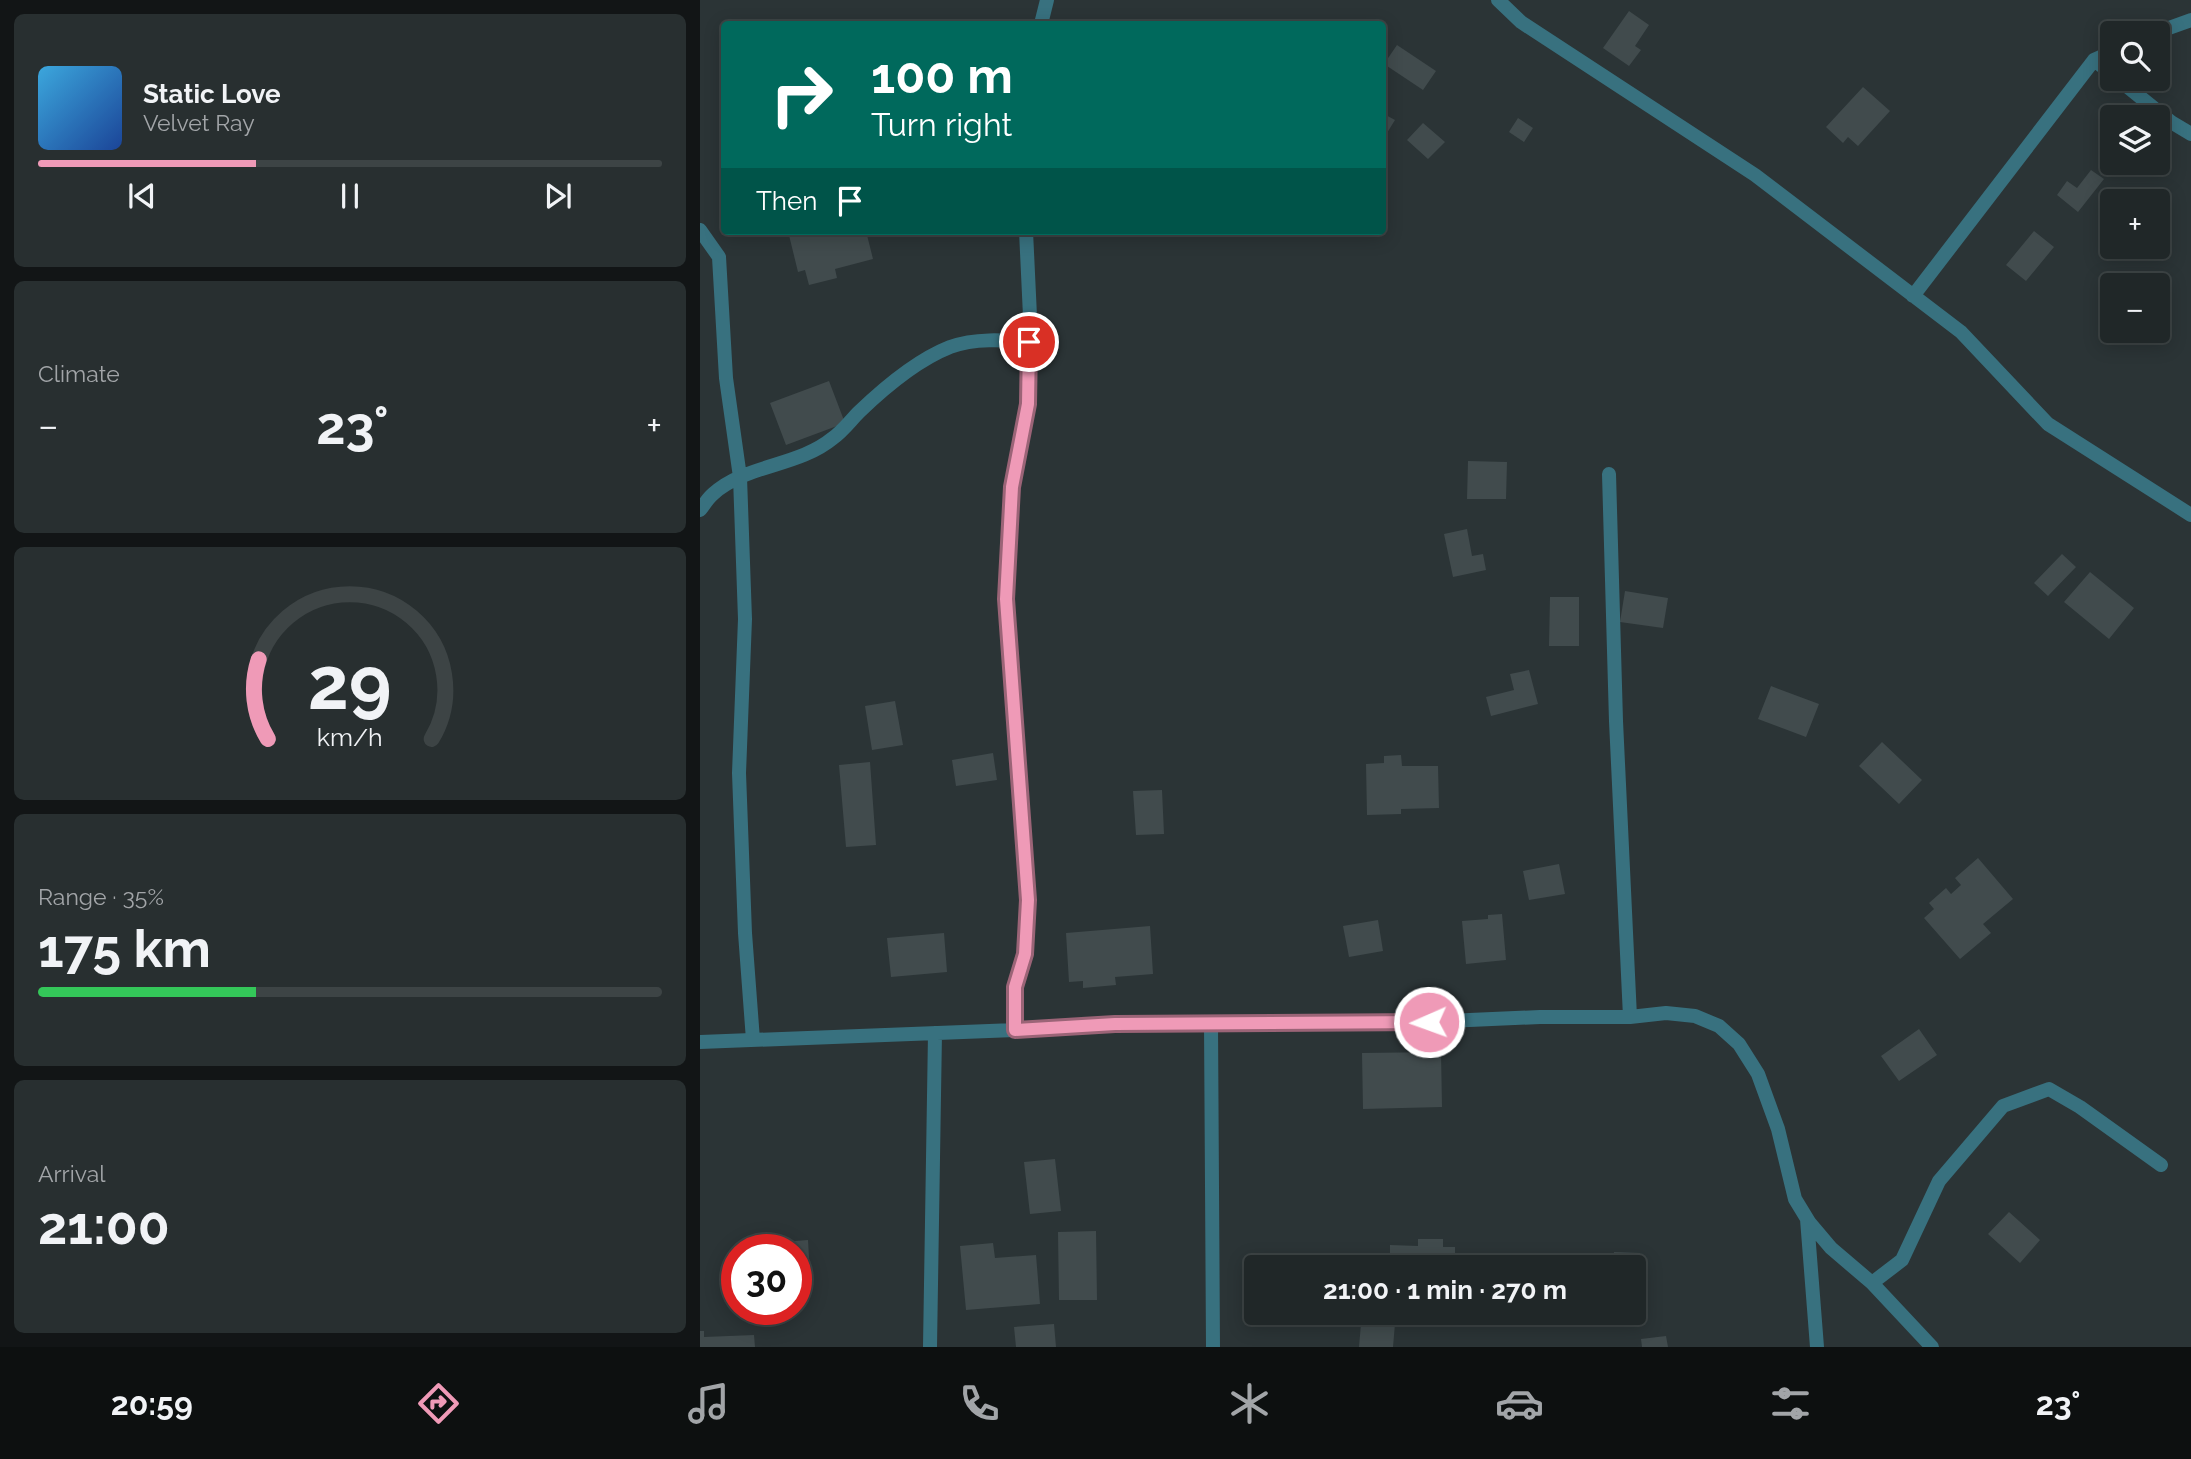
<!DOCTYPE html>
<meta charset="utf-8">
<style>
body{margin:0;font-family:Raleway,sans-serif;background:#282f30;color:#f1f3f6;height:100vh;display:flex;flex-direction:column;font-size:26px;white-space:nowrap}
*{box-sizing:border-box;margin:0}
p{font-size:23px;color:#a2a5a8}
.icon{flex:none;width:38px;height:38px;fill:none;stroke:currentColor;stroke-width:2;stroke-linecap:round;stroke-linejoin:round}
.map{position:relative;flex:1;overflow:hidden}
.details{display:flex;flex-direction:column;gap:14px;padding:14px;background:#121516;width:700px}
.details>*{flex:none}
.guide{position:absolute;left:21px;top:21px;width:665px;height:214px;border-radius:7px;box-shadow:0 4px 18px #0003,0 0 0 2px #3d4445;background:#00695c;color:#fff;overflow:hidden}
.fabs{position:absolute;left:1400px;top:21px;display:grid;gap:14px}
.fabs a{display:grid;place-items:center;width:70px;height:70px;border-radius:7px;background:#202728;box-shadow:0 4px 18px #0003,0 0 0 2px #3d4445;font-size:35px}
.speed{position:absolute;left:21px;top:1234px;display:flex;gap:14px;font-size:35px;font-weight:700;text-align:center}
.speed>*{display:grid;place-content:center;width:91px;height:91px;border-radius:50%;background:#202728;box-shadow:0 4px 18px #0003,0 0 0 2px #3d4445;line-height:1}
.speed .limit{border:10px solid #d22;background:#fff;color:#111}
.pin{position:absolute;display:grid;place-items:center;width:60px;height:60px;color:#fff;margin:-30px;border:4px solid #fff;border-radius:50%;box-shadow:0 2px 7px #0007}
.me{position:absolute;width:77px;margin:-38px;rotate:268deg;stroke-linejoin:round;filter:drop-shadow(0 0 5px #0008)}
.turn{display:flex;align-items:center;gap:24px;height:147px;padding:0 35px;font-size:32px}
.turn .icon{width:91px;height:91px;stroke-width:2.5}
.turn b{display:block;font-size:49px;line-height:60px}
.then{display:flex;align-items:center;height:66px;padding:0 35px;background:#0003;gap:14px;font-size:26px}
.big{font-size:52px;font-weight:700;line-height:1.1}
.details .tile{flex:1;display:flex;flex-direction:column;justify-content:center;gap:10px;min-width:0;padding:0 24px;border-radius:10px;background:#282f30}
.details .dial{align-items:center;gap:0}
.dial svg{height:182px;overflow:visible;fill:none;stroke:#3d4445;stroke-width:7;stroke-linecap:round;text-anchor:middle}
.dial text{fill:#f1f3f6;stroke:none}
.song{display:flex;align-items:center;gap:21px}
.cover{width:84px;height:84px;border-radius:10px;background:linear-gradient(135deg,hsl(200 70% 55%),hsl(220 70% 35%))}
.played{height:7px;border-radius:4px;background:linear-gradient(90deg,#ef9ab7 35%,#3d4445 35%)}
.keys{display:flex;justify-content:space-around;direction:ltr}
.heat{display:flex;justify-content:space-between;align-items:center;font-size:38px;direction:ltr}
.charge{height:10px;border-radius:5px;background:linear-gradient(90deg,#34c759 35%,#3d4445 0)}
.trip{position:absolute;left:544px;top:1255px;width:402px;height:70px;border-radius:7px;background:#202728;box-shadow:0 4px 18px #0003,0 0 0 2px #3d4445;font-weight:700;line-height:70px;text-align:center}
.tabs{display:flex;height:112px;justify-content:space-around;align-items:center;background:#0d1010;color:#a2a5a8}
.tabs .icon{width:49px;height:49px}
.tabs .current{color:#ef9ab7}
.tabs b{font-size:32px;color:#f1f3f6}
main{display:flex;flex:1;min-height:0}
.map>svg:first-child{display:block}
.building{fill:#414b4d}
.lines{fill:none;stroke-linecap:round;stroke-linejoin:round}
.street{stroke:#38717f;stroke-width:14}
.route-casing{stroke:#9b6477;stroke-width:18}
.route{stroke:#ef9ab7;stroke-width:12}
</style>
<main>
<section class="details">
<div class="tile">
<div class="song"><i class="cover"></i><div><b>Static Love</b><p>Velvet Ray</p></div></div>
<div class="played"></div>
<div class="keys"><svg class="icon" aria-label="previous" viewBox="0 0 24 24"><path d="M18 5L8 12l10 7zM5 5v14"/></svg><svg class="icon" aria-label="pause" viewBox="0 0 24 24"><path d="M8 5v14M16 5v14"/></svg><svg class="icon" aria-label="next" viewBox="0 0 24 24"><path d="M6 5l10 7-10 7zM19 5v14"/></svg></div>
</div>
<div class="tile"><p>Climate</p>
<div class="heat"><a>−</a><b class="big">23°</b><a>+</a></div>
</div>
<div class="tile dial"><svg viewBox="0 0 100 80">
<path d="M14 69A42 42 0 1 1 86 69"/>
<path d="M14 69A42 42 0 0 1 10 34" stroke="#ef9ab7"/>
<text x="50" y="56" font-size="32" font-weight="700">29</text>
<text x="50" y="72" font-size="11">km/h</text>
</svg></div>
<div class="tile"><p>Range · 35%</p><b class="big">175 km</b><div class="charge"></div></div>
<div class="tile"><p>Arrival</p><b class="big">21:00</b></div>
</section>
<div class="map">
<svg width="1491" height="1347" viewBox="0 0 1491 1347">
<rect width="100%" height="100%" fill="#2b3436"/>
<path class="building" d="M 929,11 L 949,25 L 935,46 L 941,50 L 929,66 L 903,48 Z
M 697,45 L 736,71 L 723,90 L 684,64 Z
M 1163,87 L 1190,111 L 1158,146 L 1148,137 L 1143,143 L 1126,127 Z
M 682,113 L 695,120 L 682,141 Z
M 818,118 L 833,128 L 824,142 L 809,132 Z
M 723,123 L 745,142 L 728,159 L 707,140 Z
M 1391,170 L 1404,179 L 1378,212 L 1357,195 L 1367,181 L 1377,188 Z
M 88,231 L 166,231 L 173,259 L 135,269 L 137,278 L 109,285 L 105,270 L 98,272 Z
M 1334,231 L 1354,247 L 1326,281 L 1306,265 Z
M 129,381 L 145,423 L 86,445 L 70,403 Z
M 768,461 L 807,462 L 806,499 L 767,499 Z
M 767,529 L 772,556 L 783,554 L 786,570 L 753,577 L 744,534 Z
M 1362,554 L 1376,567 L 1348,596 L 1334,583 Z
M 1390,572 L 1434,608 L 1409,639 L 1364,602 Z
M 925,591 L 968,598 L 963,628 L 920,622 Z
M 850,597 L 879,597 L 879,646 L 849,646 Z
M 829,670 L 838,704 L 791,716 L 786,697 L 814,690 L 810,674 Z
M 1071,686 L 1119,704 L 1106,737 L 1058,719 Z
M 195,701 L 203,745 L 172,750 L 165,706 Z
M 1182,742 L 1222,780 L 1199,804 L 1159,766 Z
M 293,753 L 297,780 L 256,786 L 252,760 Z
M 701,755 L 702,766 L 738,766 L 739,808 L 701,809 L 701,814 L 667,815 L 666,764 L 684,763 L 684,756 Z
M 170,762 L 176,845 L 146,847 L 139,765 Z
M 462,790 L 464,834 L 436,835 L 433,791 Z
M 1278,858 L 1313,899 L 1283,924 L 1291,933 L 1260,959 L 1224,918 L 1234,909 L 1229,903 L 1246,888 L 1251,894 L 1261,885 L 1255,878 Z
M 859,864 L 865,894 L 829,900 L 823,871 Z
M 802,914 L 806,960 L 766,964 L 762,921 L 788,919 L 788,915 Z
M 678,920 L 683,951 L 649,957 L 643,926 Z
M 450,926 L 453,974 L 415,977 L 416,985 L 383,988 L 383,981 L 369,982 L 366,933 Z
M 244,933 L 247,972 L 191,977 L 187,938 Z
M 1219,1029 L 1237,1055 L 1199,1081 L 1181,1056 Z
M 741,1052 L 742,1107 L 663,1109 L 662,1053 Z
M 355,1159 L 361,1211 L 330,1214 L 324,1162 Z
M 1309,1212 L 1340,1240 L 1320,1263 L 1288,1234 Z
M 396,1231 L 397,1300 L 359,1300 L 358,1232 Z
M 718,1239 L 743,1239 L 743,1247 L 755,1247 L 755,1267 L 690,1267 L 690,1245 L 718,1246 Z
M 108,1240 L 111,1293 L 96,1294 L 96,1250 L 71,1250 L 70,1243 Z
M 293,1243 L 295,1258 L 336,1255 L 340,1304 L 266,1310 L 260,1246 Z
M 914,1252 L 940,1253 L 940,1299 L 934,1299 L 934,1267 L 914,1267 Z
M 662,1312 L 696,1312 L 693,1347 L 659,1347 Z
M 354,1324 L 356,1347 L 316,1347 L 314,1327 Z
M 0,1331 L 4,1331 L 4,1337 L 54,1335 L 55,1347 L 0,1347 Z
M 966,1336 L 968,1347 L 942,1347 L 941,1339 Z"/>
<g class="lines">
<path class="street" d="M 798,0 L 821,22 L 1055,175 L 1261,332 L 1348,424 L 1491,515
M 341,24 L 347,0
M 1455,33 L 1491,20
M 1394,60 L 1412,52
M 1418,79 L 1471,122 L 1491,134
M 0,230 L 19,257 L 26,378 L 40,477 L 45,619 L 39,773 L 45,933 L 53,1040
M 1213,296 L 1394,60 L 1412,74
M 909,474 L 916,721 L 930,1017
M 0,510 C 4,505 8,498 13,494 C 46,464 98,467 133,438 C 143,431 151,420 159,412 C 185,387 217,360 250,347 C 275,338 303,340 329,342
M 511,1024 L 513,1347
M 315,1030 L 315,987 L 325,954 L 328,900 L 306,599 L 312,487 L 328,404 L 330,316 L 326,231
M 0,1042 L 315,1030 L 415,1024 L 702,1023 L 840,1017 L 930,1017 L 966,1013 L 995,1016 L 1019,1026 L 1039,1044 L 1058,1074 L 1078,1129 L 1095,1199 L 1109,1222 L 1131,1248 L 1172,1283 L 1232,1347
M 1107,1219 L 1117,1347
M 1172,1283 L 1202,1260 L 1239,1181 L 1303,1106 L 1349,1089 L 1380,1107 L 1461,1165
M 230,1347 L 235,1033"/>
</g>
<g class="lines">
<g class="route-casing">
<path id="route" d="M 329,342 L 328,404 L 312,487 L 306,599 L 328,900 L 325,954 L 315,987 L 315,1030 L 415,1024 L 729,1022"/>
</g>
<use href="#route" class="route"/>
</g>
</svg>
<div class="fabs">
<a><svg class="icon" aria-label="search" viewBox="0 0 24 24"><circle cx="10" cy="10" r="6"/><path d="M15 15l6 6"/></svg></a>
<a><svg class="icon" aria-label="layers" viewBox="0 0 24 24"><path d="M12 4l9 5-9 5-9-5zM3 14l9 5 9-5"/></svg></a>
<a>+</a>
<a>−</a>
</div>
<div class="speed"><div class="limit">30</div></div>
<div class="pin" style="left:329px;top:342px;background:#d93025"><svg class="icon" aria-label="arrive" viewBox="0 0 24 24"><path d="M6 21V4h12l-3 4 3 4H6"/></svg></div>
<svg class="me" style="left:729px;top:1022px" viewBox="-20 -20 40 40"><circle r="17" fill="#ef9ab7" stroke="#fff" stroke-width="3"/><path d="M0-11L8 9 0 5-8 9z" fill="#fff"/></svg>
<div class="trip">21:00 · 1 min · 270 m</div>
<div class="guide">
<div class="turn"><svg class="icon" aria-label="right" viewBox="0 0 24 24"><path d="M7 20v-9h11M14 6l5 5-5 5"/></svg><div><b>100 m</b>Turn right</div></div>
<div class="then">Then<svg class="icon" aria-label="arrive" viewBox="0 0 24 24"><path d="M6 21V4h12l-3 4 3 4H6"/></svg></div>
</div>
</div>
</main>
<nav class="tabs">
<b>20:59</b>
<svg class="icon current" aria-label="directions" viewBox="0 0 24 24"><path d="M12 3l9 9-9 9-9-9zM9 14v-3h6M13 9l2 2-2 2"/></svg>
<svg class="icon" aria-label="music" viewBox="0 0 24 24"><path d="M9 18V5l10-2v13"/><circle cx="6" cy="18" r="3"/><circle cx="16" cy="16" r="3"/></svg>
<svg class="icon" aria-label="phone" viewBox="0 0 24 24"><path d="M5 4h4l2 5-3 2q2 4 5 5l2-3 5 2v4C11 20 4 13 5 4z"/></svg>
<svg class="icon" aria-label="climate" viewBox="0 0 24 24"><path d="M12 3v18M4 7l16 10M4 17L20 7"/></svg>
<svg class="icon" aria-label="car" viewBox="0 0 24 24"><path d="M5 17H2v-5l4-1 3-4h7l3 4 3 1v5h-3M9 17h6M6 11h13"/><circle cx="7" cy="17" r="2"/><circle cx="17" cy="17" r="2"/></svg>
<svg class="icon" aria-label="filters" viewBox="0 0 24 24"><path d="M4 7h16M4 17h16"/><circle cx="9" cy="7" r="2"/><circle cx="15" cy="17" r="2"/></svg>
<b>23°</b>
</nav>
